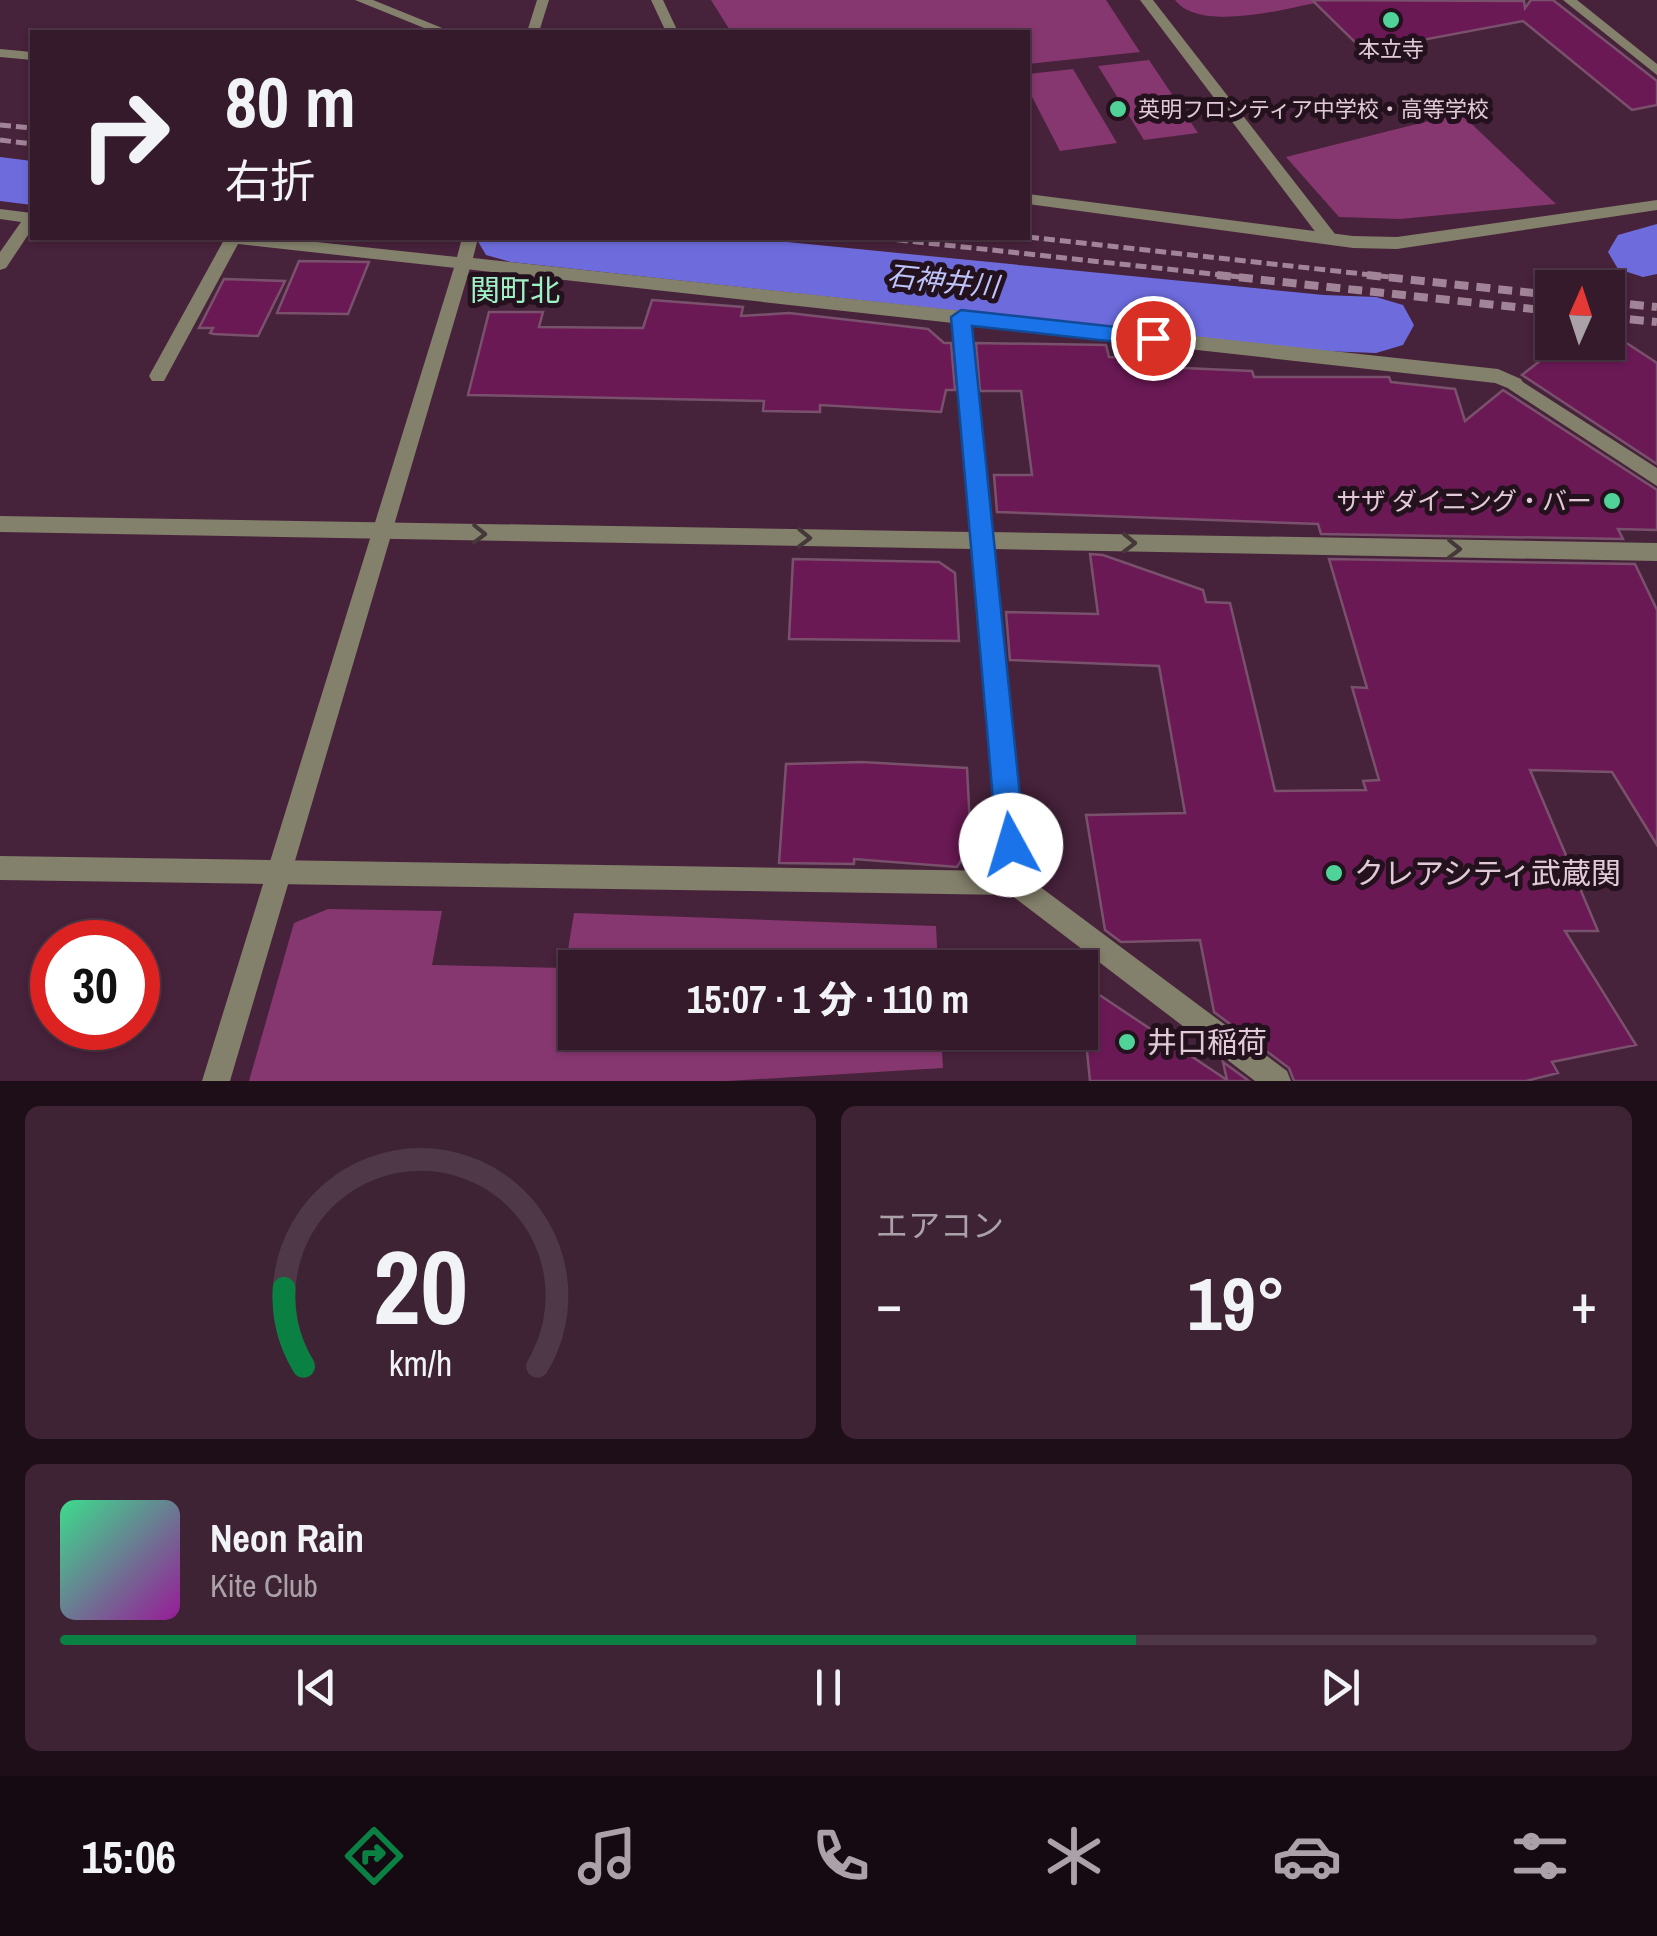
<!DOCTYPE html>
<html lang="ja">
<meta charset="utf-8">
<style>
body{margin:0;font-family:"Archivo Narrow","Noto Sans JP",sans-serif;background:#3d2334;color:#f1f3f6;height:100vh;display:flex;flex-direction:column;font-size:38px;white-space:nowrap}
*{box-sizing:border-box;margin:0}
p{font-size:32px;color:#aaa1a9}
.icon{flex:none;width:55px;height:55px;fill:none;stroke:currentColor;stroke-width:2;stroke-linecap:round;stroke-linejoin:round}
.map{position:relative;height:1081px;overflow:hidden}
.sheet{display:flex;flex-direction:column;gap:25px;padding:25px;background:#1d0e18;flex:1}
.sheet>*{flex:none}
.guide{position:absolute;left:30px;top:30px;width:1000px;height:210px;border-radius:0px;box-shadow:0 2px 8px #0004,0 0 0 2px #4f3848;background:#351a2c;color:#f1f3f6;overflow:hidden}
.needle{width:65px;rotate:3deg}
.buttons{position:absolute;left:1535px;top:270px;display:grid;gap:20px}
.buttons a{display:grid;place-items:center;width:90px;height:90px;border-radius:0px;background:#351a2c;box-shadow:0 2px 8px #0004,0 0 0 2px #4f3848;font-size:50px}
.speed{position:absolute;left:30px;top:920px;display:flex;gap:20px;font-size:50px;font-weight:700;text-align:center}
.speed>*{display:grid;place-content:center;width:130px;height:130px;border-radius:50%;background:#351a2c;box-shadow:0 2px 8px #0004,0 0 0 2px #4f3848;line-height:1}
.speed .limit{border:15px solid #d22;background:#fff;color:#111}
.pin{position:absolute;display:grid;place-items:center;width:85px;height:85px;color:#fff;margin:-42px;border:5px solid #fff;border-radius:50%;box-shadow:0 2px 10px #0007}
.me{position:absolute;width:110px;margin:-55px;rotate:354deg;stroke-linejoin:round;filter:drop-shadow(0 0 8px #0008)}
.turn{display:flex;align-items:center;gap:35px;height:210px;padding:0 30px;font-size:45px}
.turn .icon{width:130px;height:130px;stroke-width:2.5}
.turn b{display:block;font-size:70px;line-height:85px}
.big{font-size:75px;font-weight:800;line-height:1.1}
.sheet .widget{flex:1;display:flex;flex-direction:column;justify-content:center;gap:15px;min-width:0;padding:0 35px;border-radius:15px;background:#3d2334}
.sheet .dial{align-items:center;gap:0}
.dial svg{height:260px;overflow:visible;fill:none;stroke:#4f3848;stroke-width:7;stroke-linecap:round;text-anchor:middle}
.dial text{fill:#f1f3f6;stroke:none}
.song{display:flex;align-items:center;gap:30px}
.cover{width:120px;height:120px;border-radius:15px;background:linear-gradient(135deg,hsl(150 70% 55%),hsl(300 70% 35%))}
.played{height:10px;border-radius:5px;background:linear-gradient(90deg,#0b8043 70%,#4f3848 70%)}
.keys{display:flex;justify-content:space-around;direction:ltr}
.heat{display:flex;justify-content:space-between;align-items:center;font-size:55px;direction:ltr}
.sheet .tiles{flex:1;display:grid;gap:25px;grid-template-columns:1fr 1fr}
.widget:last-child{grid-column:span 2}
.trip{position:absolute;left:558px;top:950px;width:540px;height:100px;border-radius:0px;background:#351a2c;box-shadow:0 2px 8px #0004,0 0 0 2px #4f3848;font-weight:800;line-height:100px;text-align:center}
.dock{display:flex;height:160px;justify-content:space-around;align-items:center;background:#150a12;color:#aaa1a9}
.dock .icon{width:70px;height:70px}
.dock .active{color:#0b8043}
.dock b{font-size:45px;color:#f1f3f6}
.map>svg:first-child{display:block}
.green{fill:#86376f}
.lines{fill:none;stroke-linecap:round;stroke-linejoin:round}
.river{fill:#6e6cdd;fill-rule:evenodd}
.building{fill:#6b1955;stroke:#7a516c;stroke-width:2.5}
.service{fill:#83806b;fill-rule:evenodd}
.minor{fill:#83806b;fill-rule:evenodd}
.tertiary{fill:#83806b;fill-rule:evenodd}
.rail-far1{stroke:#a18497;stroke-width:5;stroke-dasharray:11 5;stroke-linecap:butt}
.rail{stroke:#a18497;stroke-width:8;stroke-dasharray:14 8;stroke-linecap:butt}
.oneway{stroke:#453838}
.route{fill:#1a73e8;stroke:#114b97;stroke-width:2.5}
.poi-dot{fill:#50d398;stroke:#23121d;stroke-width:4}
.labels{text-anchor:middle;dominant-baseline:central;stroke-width:10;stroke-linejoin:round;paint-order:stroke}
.far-poi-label{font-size:22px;fill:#e1c9d8;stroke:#23121d}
.poi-label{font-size:25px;fill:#e1c9d8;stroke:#23121d;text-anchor:end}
.water-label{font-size:28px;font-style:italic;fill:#bec3fb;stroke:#23121d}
.quarter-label{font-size:30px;fill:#9ff1c6;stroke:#23121d}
.near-poi-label{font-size:30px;fill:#e1c9d8;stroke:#23121d;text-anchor:start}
</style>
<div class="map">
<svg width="1657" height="1081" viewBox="0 0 1657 1081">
<rect width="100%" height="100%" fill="#47223b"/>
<path class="green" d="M 711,0 L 1106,0 L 1140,52 L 1028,64 L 1028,32 L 731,32 Z
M 1175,0 L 1329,0 C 1292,7 1201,34 1175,0 Z
M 1149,60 L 1198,133 L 1144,140 L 1098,66 Z
M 1073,69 L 1117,143 L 1060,151 L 1028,89 L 1028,74 Z
M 1460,113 L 1556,204 L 1400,219 L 1339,217 L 1286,157 Z
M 328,909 L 442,911 L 432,965 L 565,968 L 574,913 L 936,926 L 938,967 L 575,968 L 575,1032 L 941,1033 L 943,1068 L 727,1081 L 249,1081 L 294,923 Z"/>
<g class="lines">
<path class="river" d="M 0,157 L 32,161 L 32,205 L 0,201 Z
M 1657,224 L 1657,274 L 1643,277 L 1618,269 L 1608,252 L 1618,235 Z
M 476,238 L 746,238 L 1324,295 L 1376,297 L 1403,305 L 1414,325 L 1403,345 L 1376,353 L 1324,351 L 511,262 L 486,255 Z"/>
</g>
<path class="building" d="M 1312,0 L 1524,1 L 1525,8 L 1531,0 L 1553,0 L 1657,81 L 1657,105 L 1632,110 L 1523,21 L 1364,51 Z
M 299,261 L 369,262 L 348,314 L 277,313 Z
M 224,279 L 285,281 L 258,336 L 214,334 L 210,333 L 213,328 L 199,328 Z
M 652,300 L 743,307 L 741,316 L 789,313 L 928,329 L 944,343 L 951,343 L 955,390 L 946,390 L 941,412 L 820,405 L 820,412 L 763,411 L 764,401 L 468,395 L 489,312 L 543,312 L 539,327 L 643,328 Z
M 1564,342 L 1625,342 L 1657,363 L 1657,464 L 1522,375 Z
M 976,343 L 1106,345 L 1109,357 L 1181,358 L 1183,368 L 1252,371 L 1254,377 L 1389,377 L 1391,382 L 1455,389 L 1465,421 L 1503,390 L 1657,490 L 1657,530 L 1618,529 L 1623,539 L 1321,534 L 1318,524 L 997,512 L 994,475 L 1032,475 L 1021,391 L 980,391 Z
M 1090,554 L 1103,555 L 1203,590 L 1206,602 L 1230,603 L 1275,791 L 1366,790 L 1363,781 L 1379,780 L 1352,687 L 1367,688 L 1329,559 L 1635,564 L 1657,610 L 1657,845 L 1612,772 L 1530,770 L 1598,931 L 1565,931 L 1636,1045 L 1552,1062 L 1558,1073 L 1526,1081 L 1294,1081 L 1289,1068 L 1214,1012 L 1200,940 L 1121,942 L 1105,930 L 1086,815 L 1185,813 L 1159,666 L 1010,660 L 1006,612 L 1098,614 Z
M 793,559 L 939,562 L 955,573 L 959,641 L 789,639 Z
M 862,762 L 967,768 L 971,845 L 957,867 L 854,859 L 854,864 L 779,863 L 786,764 Z
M 1080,982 L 1227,1080 L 1223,1062 L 1249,1081 L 1090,1081 Z"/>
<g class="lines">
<path class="service" d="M 1140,0 L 1153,0 L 1335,234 L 1335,242 L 1323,242 Z"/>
<path class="minor" d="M 355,0 L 373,0 L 452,32 L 434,32 Z
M 537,0 L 549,0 L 539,32 L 527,32 Z
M 651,0 L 663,0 L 678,32 L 666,32 Z
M 1563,0 L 1577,0 L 1657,64 L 1657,75 Z
M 0,49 L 32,52 L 32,60 L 0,57 Z
M 1028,194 L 1353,236 L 1397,237 L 1657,200 L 1657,210 L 1397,249 L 1353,248 L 1028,204 Z
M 0,209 L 32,213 L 32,229 L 6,268 L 0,270 L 0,252 L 21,222 L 0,219 Z
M 225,238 L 279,238 L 457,257 L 462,238 L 478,238 L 473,258 L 1498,369 L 1521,379 L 1524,384 L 1521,389 L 1515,391 L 1495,383 L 970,325 L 991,532 L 1657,543 L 1657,561 L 993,549 L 1027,877 L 1287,1071 L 1291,1081 L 1255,1081 L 1011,895 L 0,880 L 0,856 L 1002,871 L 973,549 L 0,532 L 0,516 L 972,532 L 953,323 L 238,244 L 164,381 L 152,381 L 149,376 Z"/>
<path class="tertiary" d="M 464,255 L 472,261 L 230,1081 L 202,1081 L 456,261 Z
M 1515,377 L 1657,468 L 1657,486 L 1509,389 L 1506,384 Z"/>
<path class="rail-far1" d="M 0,125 L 32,128
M 0,140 L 32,144
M 1028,237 L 1390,277
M 881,238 L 1240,277"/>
<path class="rail" d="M 1217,275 L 1552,311
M 1367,275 L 1552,295
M 1608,302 L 1657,307
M 1608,317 L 1657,322"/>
</g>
<defs><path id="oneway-chevron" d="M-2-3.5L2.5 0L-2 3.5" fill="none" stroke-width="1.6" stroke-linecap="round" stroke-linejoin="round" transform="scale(2.5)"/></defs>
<g class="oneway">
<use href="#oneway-chevron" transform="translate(479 534) rotate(1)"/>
<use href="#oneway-chevron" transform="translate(804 538) rotate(1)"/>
<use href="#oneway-chevron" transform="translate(1129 543) rotate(1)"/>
<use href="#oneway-chevron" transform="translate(1454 549) rotate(1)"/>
</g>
<path class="route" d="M 961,310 L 1153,331 L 1163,338 L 1153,346 L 972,326 L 1025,845 L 1021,854 L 1011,858 L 1001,854 L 997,845 L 951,317 Z"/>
<g class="poi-dot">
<circle cx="1391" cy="20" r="10"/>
<circle cx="1118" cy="109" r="10"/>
<circle cx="1612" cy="501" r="10"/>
<circle cx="1334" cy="873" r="10"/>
<circle cx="1127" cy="1042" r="10"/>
</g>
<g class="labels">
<g class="far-poi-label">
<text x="1391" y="49">本立寺</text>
<text x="1138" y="109" text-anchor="start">英明フロンティア中学校・高等学校</text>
</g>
<g class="poi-label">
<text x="1592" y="501">サザ ダイニング・バー</text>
</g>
<g class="water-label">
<text transform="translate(943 281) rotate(6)">石神井川</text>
</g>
<g class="quarter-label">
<text x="515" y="290">関町北</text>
</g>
<g class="near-poi-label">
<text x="1354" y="873">クレアシティ武蔵関</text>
<text x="1147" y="1042">井口稲荷</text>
</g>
</g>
</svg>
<div class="buttons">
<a><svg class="needle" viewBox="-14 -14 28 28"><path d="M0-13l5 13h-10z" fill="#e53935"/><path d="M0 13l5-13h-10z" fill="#aaa1a9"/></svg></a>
</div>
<div class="speed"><div class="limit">30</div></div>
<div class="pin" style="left:1153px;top:338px;background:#d93025"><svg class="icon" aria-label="arrive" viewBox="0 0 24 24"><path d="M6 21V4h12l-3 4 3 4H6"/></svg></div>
<svg class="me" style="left:1011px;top:845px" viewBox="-20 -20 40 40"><circle r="19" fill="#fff"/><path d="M0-13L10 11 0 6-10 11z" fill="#1a73e8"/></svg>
<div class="trip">15:07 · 1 分 · 110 m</div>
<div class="guide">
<div class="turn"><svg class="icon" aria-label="right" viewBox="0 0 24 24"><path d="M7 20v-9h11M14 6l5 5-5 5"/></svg><div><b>80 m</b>右折</div></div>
</div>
</div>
<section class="sheet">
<div class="tiles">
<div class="widget dial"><svg viewBox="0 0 100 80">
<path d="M14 69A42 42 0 1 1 86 69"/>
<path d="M14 69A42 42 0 0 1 8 45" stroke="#0b8043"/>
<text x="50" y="56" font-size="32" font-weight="700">20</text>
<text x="50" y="72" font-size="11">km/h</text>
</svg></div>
<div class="widget"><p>エアコン</p>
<div class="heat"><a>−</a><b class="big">19°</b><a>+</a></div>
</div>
<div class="widget">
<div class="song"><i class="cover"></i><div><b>Neon Rain</b><p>Kite Club</p></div></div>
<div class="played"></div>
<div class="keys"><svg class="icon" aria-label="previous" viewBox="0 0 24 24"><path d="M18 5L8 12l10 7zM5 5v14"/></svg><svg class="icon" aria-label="pause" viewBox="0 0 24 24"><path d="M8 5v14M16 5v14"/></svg><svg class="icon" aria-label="next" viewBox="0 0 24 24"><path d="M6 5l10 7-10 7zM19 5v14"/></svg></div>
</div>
</div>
</section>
<nav class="dock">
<b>15:06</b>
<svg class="icon active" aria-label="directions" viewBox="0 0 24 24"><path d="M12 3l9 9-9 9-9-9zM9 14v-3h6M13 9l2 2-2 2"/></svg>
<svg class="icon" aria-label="music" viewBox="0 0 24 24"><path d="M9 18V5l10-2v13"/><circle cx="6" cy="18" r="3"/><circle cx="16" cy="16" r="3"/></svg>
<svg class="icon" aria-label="phone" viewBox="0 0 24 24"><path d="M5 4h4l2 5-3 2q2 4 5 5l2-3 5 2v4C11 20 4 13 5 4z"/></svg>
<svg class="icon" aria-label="climate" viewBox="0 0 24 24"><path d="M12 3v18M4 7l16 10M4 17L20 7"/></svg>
<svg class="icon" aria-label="car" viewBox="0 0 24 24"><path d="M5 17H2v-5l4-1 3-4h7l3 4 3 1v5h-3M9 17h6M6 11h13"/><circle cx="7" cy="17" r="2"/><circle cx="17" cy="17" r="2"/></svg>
<svg class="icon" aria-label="filters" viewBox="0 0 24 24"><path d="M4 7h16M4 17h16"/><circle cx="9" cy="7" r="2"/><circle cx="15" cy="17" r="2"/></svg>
</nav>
